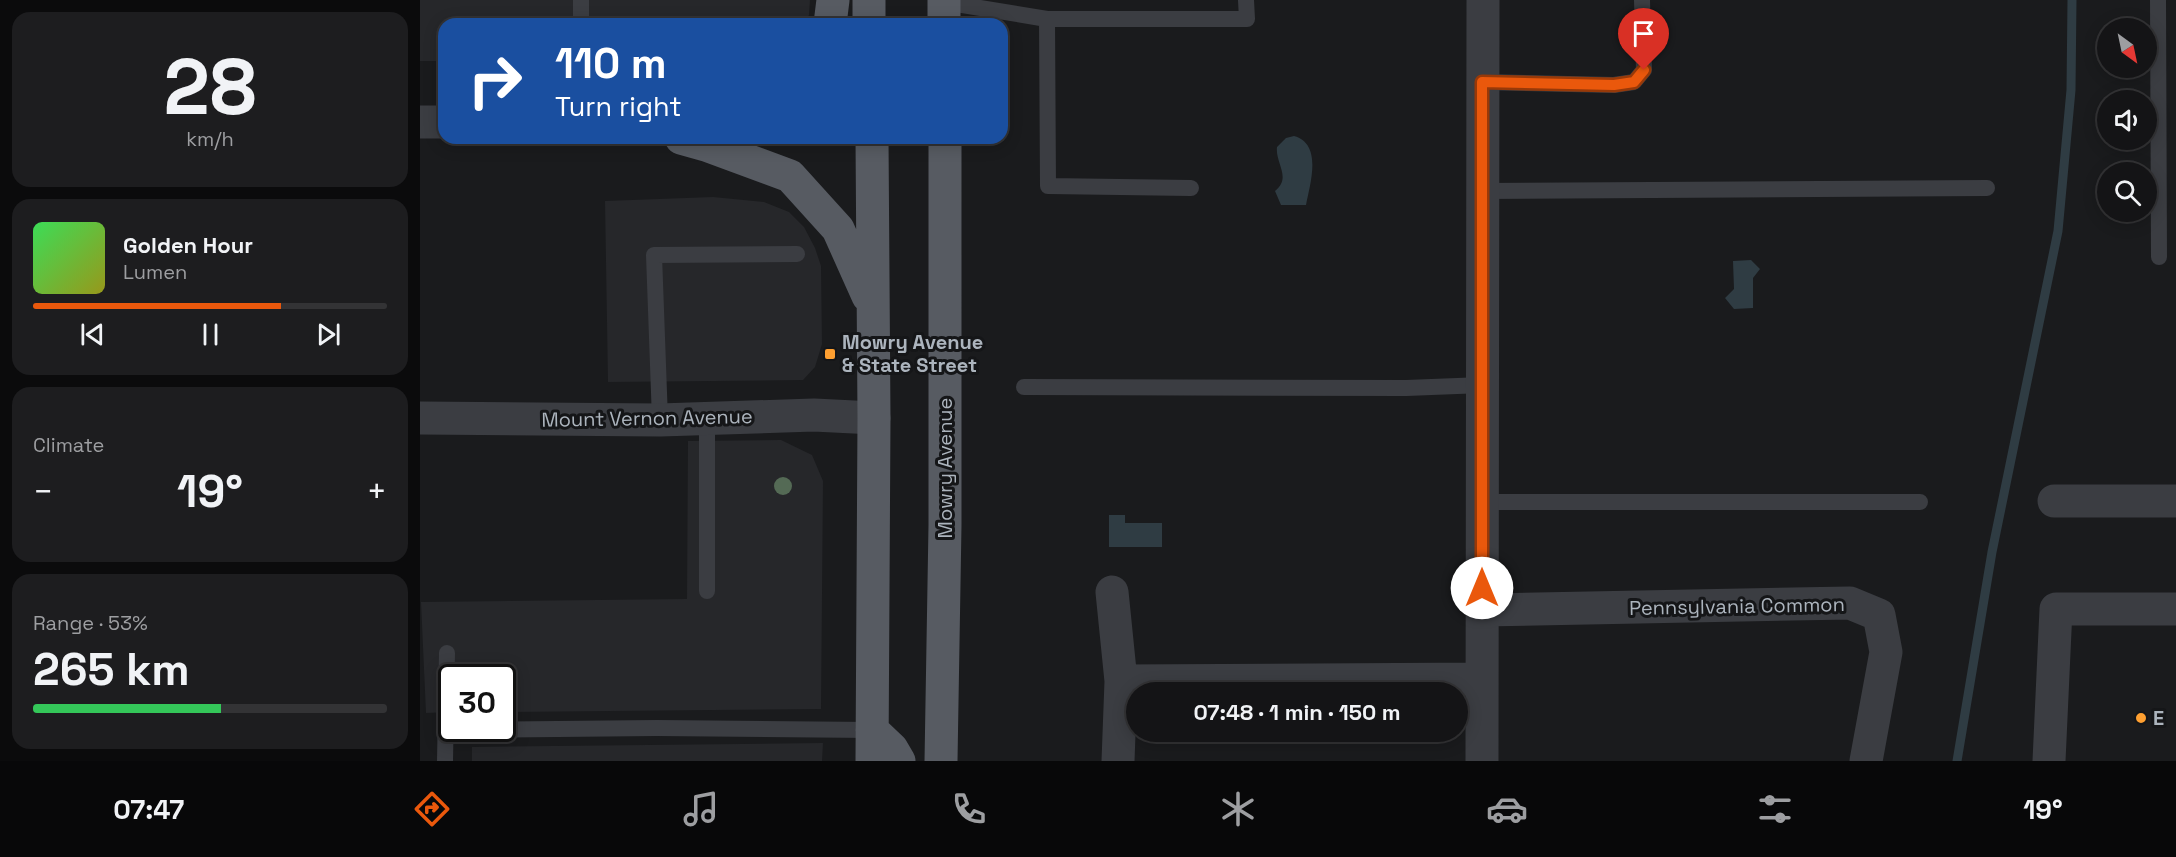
<!DOCTYPE html>
<meta charset="utf-8">
<style>
body{margin:0;font-family:"Space Grotesk",sans-serif;background:#1d1d1f;color:#f1f3f6;height:100vh;display:flex;flex-direction:column;font-size:22px;white-space:nowrap}
*{box-sizing:border-box;margin:0}
p{font-size:20px;color:#9d9ea1}
.icon{flex:none;width:33px;height:33px;fill:none;stroke:currentColor;stroke-width:2;stroke-linecap:round;stroke-linejoin:round}
.map{position:relative;flex:1;overflow:hidden}
.details{display:flex;flex-direction:column;gap:12px;padding:12px;background:#0b0b0c;width:420px}
.details>*{flex:none}
.banner{position:absolute;left:18px;top:18px;width:570px;height:126px;border-radius:18px;box-shadow:0 3px 15px #0003,0 0 0 2px #333335;background:#1a4fa0;color:#fff;overflow:hidden}
.needle{width:39px;rotate:147deg}
.controls{position:absolute;left:1677px;top:18px;display:grid;gap:12px}
.controls a{display:grid;place-items:center;width:60px;height:60px;border-radius:50%;background:#141416;box-shadow:0 3px 15px #0003,0 0 0 2px #333335;font-size:30px}
.speed{position:absolute;left:18px;top:664px;display:flex;gap:12px;font-size:30px;font-weight:700;text-align:center}
.speed>*{display:grid;place-content:center;width:78px;height:78px;border-radius:50%;background:#141416;box-shadow:0 3px 15px #0003,0 0 0 2px #333335;line-height:1}
.speed .limit{border:3px solid #111;border-radius:9px;background:#fff;color:#111}
.pin{position:absolute;display:grid;place-items:center;width:51px;height:51px;color:#fff;margin:-62px -26px;border-radius:50% 50% 50% 0;rotate:-45deg;box-shadow:0 0 6px #0007}
.pin .icon{rotate:45deg}
.me{position:absolute;width:66px;margin:-33px;rotate:0deg;stroke-linejoin:round;filter:drop-shadow(0 0 4px #0008)}
.turn{display:flex;align-items:center;gap:21px;height:126px;padding:0 18px;font-size:27px}
.turn .icon{width:78px;height:78px;stroke-width:2.5}
.turn b{display:block;font-size:42px;line-height:51px}
.big{font-size:45px;font-weight:700;line-height:1.1}
.details .tile{flex:1;display:flex;flex-direction:column;justify-content:center;gap:9px;min-width:0;padding:0 21px;border-radius:18px;background:#1d1d1f}
.details .dial{align-items:center;gap:0}
.dial b{font-size:78px;line-height:1}
.song{display:flex;align-items:center;gap:18px}
.cover{width:72px;height:72px;border-radius:9px;background:linear-gradient(135deg,hsl(130 70% 55%),hsl(60 70% 35%))}
.played{height:6px;border-radius:3px;background:linear-gradient(90deg,#ea580c 70%,#333335 70%)}
.keys{display:flex;justify-content:space-around;direction:ltr}
.heat{display:flex;justify-content:space-between;align-items:center;font-size:33px;direction:ltr}
.charge{height:9px;border-radius:4px;background:linear-gradient(90deg,#34c759 53%,#333335 0)}
.trip{position:absolute;left:706px;top:682px;width:342px;height:60px;border-radius:30px;background:#141416;box-shadow:0 3px 15px #0003,0 0 0 2px #333335;font-weight:700;line-height:60px;text-align:center}
.tab-bar{display:flex;height:96px;justify-content:space-around;align-items:center;background:#080809;color:#9d9ea1}
.tab-bar .icon{width:42px;height:42px}
.tab-bar .selected{color:#ea580c}
.tab-bar b{font-size:27px;color:#f1f3f6}
main{display:flex;flex:1;min-height:0}
.map>svg:first-child{display:block}
.built{fill:#26272a}
.water{fill:#2f3c43}
.lines{fill:none;stroke-linecap:round;stroke-linejoin:round}
.stream{stroke:#2f3c43;stroke-width:9}
.service{stroke:#3b3d42;stroke-width:16}
.minor{stroke:#3b3d42;stroke-width:33}
.primary{stroke:#575b62;stroke-width:33}
.tree{fill:#546a55}
.route-casing{stroke:#983908;stroke-width:15}
.route{stroke:#ea580c;stroke-width:10}
.poi-dot{fill:#ffa031;stroke:#151618;stroke-width:2}
.labels{text-anchor:middle;dominant-baseline:central;stroke-width:6;stroke-linejoin:round;paint-order:stroke}
.poi-label{font-size:20px;font-weight:bold;fill:#acb4bd;stroke:#151618;text-anchor:start}
.street-label{font-size:20px;fill:#acb4bd;stroke:#151618}
</style>
<main>
<section class="details">
<div class="tile dial"><b>28</b><p>km/h</p></div>
<div class="tile">
<div class="song"><i class="cover"></i><div><b>Golden Hour</b><p>Lumen</p></div></div>
<div class="played"></div>
<div class="keys"><svg class="icon" aria-label="previous" viewBox="0 0 24 24"><path d="M18 5L8 12l10 7zM5 5v14"/></svg><svg class="icon" aria-label="pause" viewBox="0 0 24 24"><path d="M8 5v14M16 5v14"/></svg><svg class="icon" aria-label="next" viewBox="0 0 24 24"><path d="M6 5l10 7-10 7zM19 5v14"/></svg></div>
</div>
<div class="tile"><p>Climate</p>
<div class="heat"><a>−</a><b class="big">19°</b><a>+</a></div>
</div>
<div class="tile"><p>Range · 53%</p><b class="big">265 km</b><div class="charge"></div></div>
</section>
<div class="map">
<svg width="1756" height="761" viewBox="0 0 1756 761">
<rect width="100%" height="100%" fill="#1a1b1d"/>
<path class="built" d="M 0,0 L 390,0 L 389,15 L 383,24 L 24,24 L 24,61 L 0,61 Z
M 293,197 L 344,202 L 369,212 L 384,227 L 395,248 L 401,266 L 402,344 L 395,367 L 383,380 L 188,382 L 185,201 Z
M 361,440 L 392,455 L 403,481 L 401,709 L 83,712 L 82,678 L 32,678 L 31,712 L 6,713 L 1,602 L 267,599 L 268,441 Z
M 403,743 L 402,761 L 52,761 L 52,747 Z"/>
<path class="water" d="M 874,136 C 903,144 890,184 886,205 L 861,205 L 855,191 C 872,178 855,163 857,147 L 866,138 Z
M 1331,260 L 1340,269 L 1333,278 L 1333,308 L 1314,309 L 1305,298 L 1314,289 L 1313,261 Z
M 689,515 L 705,515 L 705,523 L 742,523 L 742,547 L 689,547 Z"/>
<g class="lines">
<path class="stream" d="M 1537,761 L 1572,552 L 1638,231 L 1651,90 L 1652,0"/>
<path class="service" d="M 161,0 L 161,24
M 1738,0 L 1739,257
M 524,2 L 627,19 L 827,19 L 826,0
M 627,19 L 628,186 L 771,188
M 1062,82 L 1194,85 L 1214,82 L 1224,70 L 1222,0
M 1062,191 L 1567,188
M 604,387 L 986,388 L 1063,385
M 287,419 L 287,591
M 240,420 L 234,255 L 377,254
M 1062,502 L 1500,502
M 25,730 L 237,728 L 452,730
M 25,761 L 27,653"/>
<path class="minor" d="M 0,122 L 24,122
M 0,418 L 240,420 L 394,415 L 454,418
M 1634,501 L 1756,501
M 692,592 L 701,681 L 698,761
M 1062,610 L 1430,603 L 1459,615 L 1466,652 L 1446,761
M 701,681 L 1062,679
M 1062,761 L 1063,0
M 1629,761 L 1636,609 L 1756,609"/>
<path class="primary" d="M 449,0 L 449,24
M 524,0 L 524,24
M 410,24 L 413,0
M 261,138 L 286,145 L 370,176 L 418,229 L 448,296
M 452,138 L 454,418 L 452,761
M 452,730 L 472,749 L 479,761
M 521,761 L 525,525 L 525,138"/>
</g>
<circle class="tree" cx="363" cy="486" r="9"/>
<g class="lines">
<g class="route-casing">
<path id="route" d="M 1062,588 L 1062,82 L 1194,85 L 1214,82 L 1224,70"/>
</g>
<use href="#route" class="route"/>
</g>
<g class="poi-dot">
<rect x="404" y="348" width="12" height="12" rx="3"/>
<circle cx="1721" cy="718" r="6"/>
</g>
<g class="labels">
<g class="poi-label">
<text x="422" y="342">Mowry Avenue<tspan x="422" dy="23">&amp; State Street</tspan></text>
<text x="1733" y="718">E</text>
</g>
<g class="street-label">
<text transform="translate(227 418) rotate(-1)">Mount Vernon Avenue</text>
<text transform="translate(525 468) rotate(-90)">Mowry Avenue</text>
<text transform="translate(1317 606) rotate(-1)">Pennsylvania Common</text>
</g>
</g>
</svg>
<div class="controls">
<a><svg class="needle" viewBox="-14 -14 28 28"><path d="M0-13l5 13h-10z" fill="#e53935"/><path d="M0 13l5-13h-10z" fill="#9d9ea1"/></svg></a>
<a><svg class="icon" aria-label="sound" viewBox="0 0 24 24"><path d="M4 9h4l5-4v14l-5-4H4zM17 9q2 3 0 6"/></svg></a>
<a><svg class="icon" aria-label="search" viewBox="0 0 24 24"><circle cx="10" cy="10" r="6"/><path d="M15 15l6 6"/></svg></a>
</div>
<div class="speed"><div class="limit">30</div></div>
<div class="pin" style="left:1224px;top:70px;background:#d93025"><svg class="icon" aria-label="arrive" viewBox="0 0 24 24"><path d="M6 21V4h12l-3 4 3 4H6"/></svg></div>
<svg class="me" style="left:1062px;top:588px" viewBox="-20 -20 40 40"><circle r="19" fill="#fff"/><path d="M0-13L10 11 0 6-10 11z" fill="#ea580c"/></svg>
<div class="trip">07:48 · 1 min · 150 m</div>
<div class="banner">
<div class="turn"><svg class="icon" aria-label="right" viewBox="0 0 24 24"><path d="M7 20v-9h11M14 6l5 5-5 5"/></svg><div><b>110 m</b>Turn right</div></div>
</div>
</div>
</main>
<nav class="tab-bar">
<b>07:47</b>
<svg class="icon selected" aria-label="directions" viewBox="0 0 24 24"><path d="M12 3l9 9-9 9-9-9zM9 14v-3h6M13 9l2 2-2 2"/></svg>
<svg class="icon" aria-label="music" viewBox="0 0 24 24"><path d="M9 18V5l10-2v13"/><circle cx="6" cy="18" r="3"/><circle cx="16" cy="16" r="3"/></svg>
<svg class="icon" aria-label="phone" viewBox="0 0 24 24"><path d="M5 4h4l2 5-3 2q2 4 5 5l2-3 5 2v4C11 20 4 13 5 4z"/></svg>
<svg class="icon" aria-label="climate" viewBox="0 0 24 24"><path d="M12 3v18M4 7l16 10M4 17L20 7"/></svg>
<svg class="icon" aria-label="car" viewBox="0 0 24 24"><path d="M5 17H2v-5l4-1 3-4h7l3 4 3 1v5h-3M9 17h6M6 11h13"/><circle cx="7" cy="17" r="2"/><circle cx="17" cy="17" r="2"/></svg>
<svg class="icon" aria-label="filters" viewBox="0 0 24 24"><path d="M4 7h16M4 17h16"/><circle cx="9" cy="7" r="2"/><circle cx="15" cy="17" r="2"/></svg>
<b>19°</b>
</nav>
